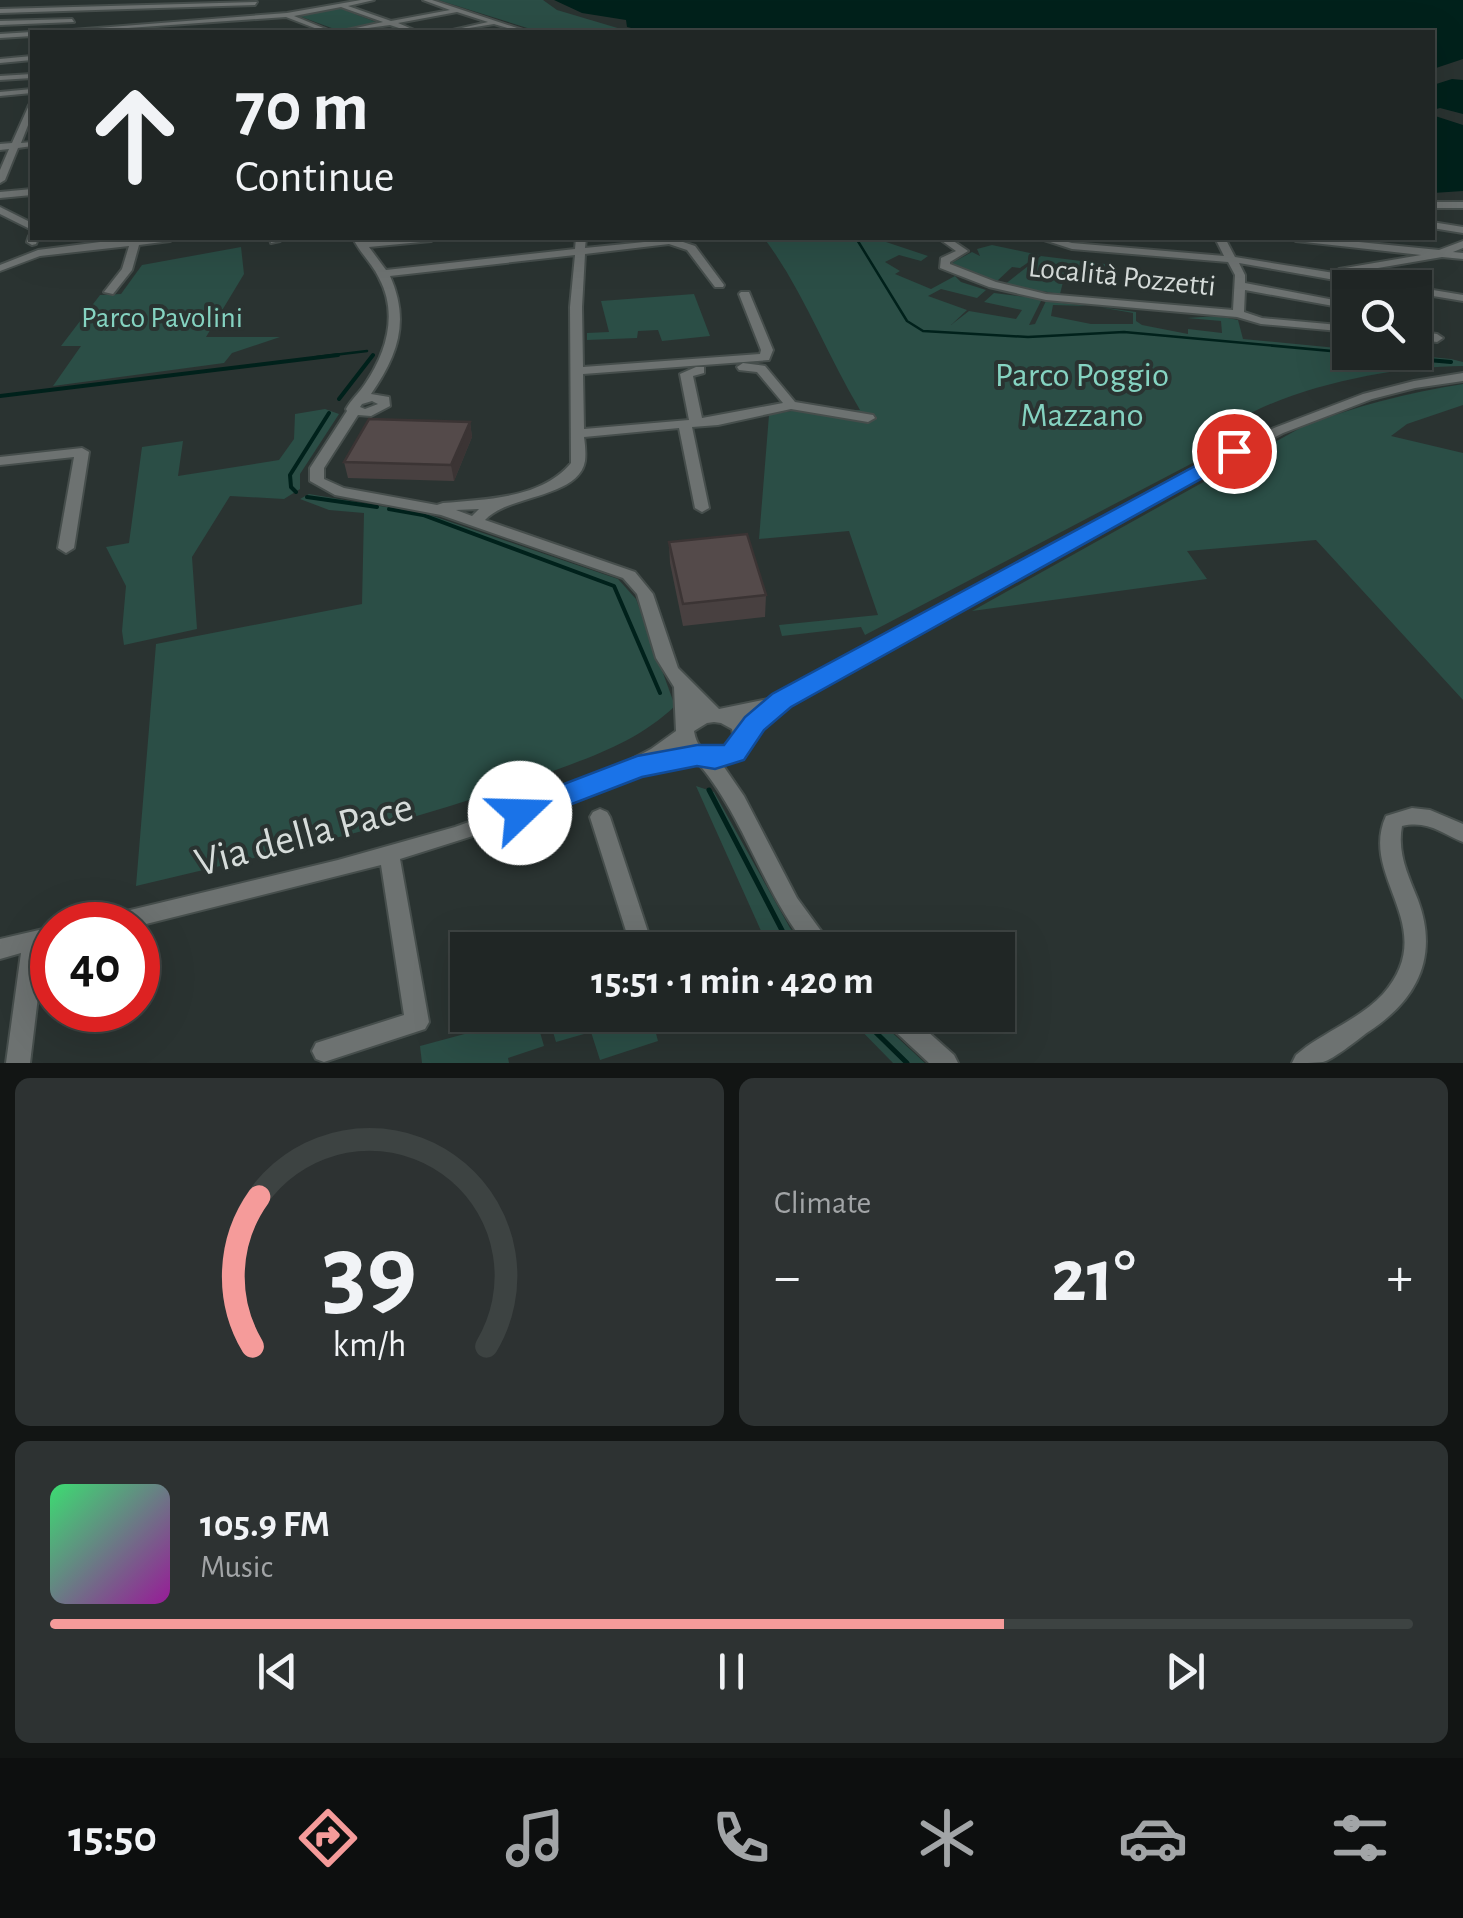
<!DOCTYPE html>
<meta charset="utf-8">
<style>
body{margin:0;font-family:"Alegreya Sans",sans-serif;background:#2d3232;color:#f1f3f6;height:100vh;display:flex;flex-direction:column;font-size:38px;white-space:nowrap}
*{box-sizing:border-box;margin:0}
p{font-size:32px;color:#a2a5a7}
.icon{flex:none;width:55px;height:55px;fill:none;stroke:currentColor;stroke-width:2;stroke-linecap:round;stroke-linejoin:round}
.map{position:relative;height:1063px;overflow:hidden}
.details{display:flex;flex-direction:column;gap:15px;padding:15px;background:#121514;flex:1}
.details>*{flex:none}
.guide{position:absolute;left:30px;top:30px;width:1405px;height:210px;border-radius:0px;box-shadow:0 10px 40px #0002,0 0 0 2px #3d4342;background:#202625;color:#f1f3f6;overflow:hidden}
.tools{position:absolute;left:1332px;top:270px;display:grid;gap:20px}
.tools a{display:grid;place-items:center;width:100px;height:100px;border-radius:0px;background:#202625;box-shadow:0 10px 40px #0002,0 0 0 2px #3d4342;font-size:50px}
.speed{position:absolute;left:30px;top:902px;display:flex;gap:20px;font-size:50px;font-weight:700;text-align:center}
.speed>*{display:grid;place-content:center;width:130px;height:130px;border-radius:50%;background:#202625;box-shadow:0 10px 40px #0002,0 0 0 2px #3d4342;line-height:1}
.speed .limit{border:15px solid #d22;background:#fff;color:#111}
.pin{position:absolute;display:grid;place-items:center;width:85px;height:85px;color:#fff;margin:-42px;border:5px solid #fff;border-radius:50%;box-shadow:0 2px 10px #0007}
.me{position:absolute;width:110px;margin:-55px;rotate:69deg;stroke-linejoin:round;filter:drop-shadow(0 0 8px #0008)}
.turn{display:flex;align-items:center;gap:35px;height:210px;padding:0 40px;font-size:45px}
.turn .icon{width:130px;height:130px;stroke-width:2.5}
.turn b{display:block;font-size:70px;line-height:85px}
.big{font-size:75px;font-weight:700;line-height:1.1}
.details .card{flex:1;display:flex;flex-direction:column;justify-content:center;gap:15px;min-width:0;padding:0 35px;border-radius:15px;background:#2d3232}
.details .dial{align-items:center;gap:0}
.dial svg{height:260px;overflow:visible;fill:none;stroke:#3d4342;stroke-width:7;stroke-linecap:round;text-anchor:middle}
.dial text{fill:#f1f3f6;stroke:none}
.song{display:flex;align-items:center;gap:30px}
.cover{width:120px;height:120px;border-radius:15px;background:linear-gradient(135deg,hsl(140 70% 55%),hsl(300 70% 35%))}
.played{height:10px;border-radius:5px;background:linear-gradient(90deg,#f59b9a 70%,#3d4342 70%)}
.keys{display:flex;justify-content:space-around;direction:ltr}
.heat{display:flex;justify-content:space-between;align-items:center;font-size:55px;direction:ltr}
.details .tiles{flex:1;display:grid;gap:15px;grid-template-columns:1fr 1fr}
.card:last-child{grid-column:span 2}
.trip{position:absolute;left:450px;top:932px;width:565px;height:100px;border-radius:0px;background:#202625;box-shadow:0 10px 40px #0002,0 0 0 2px #3d4342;font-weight:700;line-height:100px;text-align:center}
.dock{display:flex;height:160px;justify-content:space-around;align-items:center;background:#0d0f0f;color:#a2a5a7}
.dock .icon{width:70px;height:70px}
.dock .on{color:#f59b9a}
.dock b{font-size:45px;color:#f1f3f6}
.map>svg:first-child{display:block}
.green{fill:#2b4e46}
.water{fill:#00211b}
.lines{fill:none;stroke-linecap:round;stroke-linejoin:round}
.stream-far2{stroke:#00211b;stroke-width:2.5}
.stream-far1{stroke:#00211b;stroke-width:4}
.stream{stroke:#00211b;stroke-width:5}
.minor-casing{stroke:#464e4c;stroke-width:4}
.minor{fill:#6d7271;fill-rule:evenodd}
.wall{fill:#484040}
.shaded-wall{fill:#3b3434}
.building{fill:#544a4a;stroke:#3b3434;stroke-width:2.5}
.route{fill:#1a73e8;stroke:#114b97;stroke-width:2.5}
.labels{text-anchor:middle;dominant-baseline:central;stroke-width:8;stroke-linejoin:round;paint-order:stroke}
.far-street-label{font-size:30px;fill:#d6dcda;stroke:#2a3331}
.far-park-label{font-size:30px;fill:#85d3c1;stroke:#2a3331}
.park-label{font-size:35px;fill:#85d3c1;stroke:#2a3331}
.near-street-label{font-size:42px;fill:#d6dcda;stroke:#2a3331}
</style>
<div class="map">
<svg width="1463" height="1063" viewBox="0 0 1463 1063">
<rect width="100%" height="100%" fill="#2a3331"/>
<path class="green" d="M 438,0 L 543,0 L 557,10 L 631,32 L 540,32 Z
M 339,8 L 379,23 L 337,30 L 296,15 Z
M 764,238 L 874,238 L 928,256 L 921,261 L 899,255 L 885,262 L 900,271 L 895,274 L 931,289 L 955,276 L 961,282 L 986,290 L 977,298 L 941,289 L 928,296 L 967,310 L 951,325 L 969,311 L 1016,319 L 1022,310 L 984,302 L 994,293 L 1042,299 L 1029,325 L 1035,324 L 1046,301 L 1087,306 L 1053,305 L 1051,316 L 1091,324 L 1133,324 L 1133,313 L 1099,307 L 1136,312 L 1136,321 L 1142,325 L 1188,334 L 1188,329 L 1222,333 L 1221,321 L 1187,318 L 1217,316 L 1238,320 L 1243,339 L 1451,359 L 1463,362 L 1463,366 C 1395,366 1293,386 1235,422 C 1222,430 1212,444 1204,457 L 865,635 L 861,627 L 782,636 L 779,625 L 878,615 L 849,531 L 759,539 L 769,415 L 802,409 L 860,410 C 826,353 803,290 764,238 Z
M 992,245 L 1039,255 L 1020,268 L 1012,267 L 995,283 L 950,264 L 972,252 L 980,256 L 977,249 Z
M 241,247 L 244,274 L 206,337 L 280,337 L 232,353 L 224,363 L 53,386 L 81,346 L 61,346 L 100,295 L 121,294 L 142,265 Z
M 1041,256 L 1113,265 L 1113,284 L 1064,278 L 1060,294 L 1004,285 Z
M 694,294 L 710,336 L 662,341 L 658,330 L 638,331 L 637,338 L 587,340 L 587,333 L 609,332 L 601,301 Z
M 1463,384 L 1463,405 L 1407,424 L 1391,436 L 1463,453 L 1463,700 L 1316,540 L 1187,551 L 1207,579 L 972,611 L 1302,427 C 1355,406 1407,393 1463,384 Z
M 325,409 L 339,414 L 300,474 L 300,489 L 284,499 L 230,496 L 192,557 L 197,629 L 124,645 L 122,631 L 126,586 L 106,547 L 129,543 L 142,447 L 183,441 L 178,476 L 279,460 L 294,439 L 295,414 Z
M 309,494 L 427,514 L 618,579 L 636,599 L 675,706 C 635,744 585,759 534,778 C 405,825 270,854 136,886 L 156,644 L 362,604 L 364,513 L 329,510 L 300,499 Z
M 696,786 L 714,792 L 790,928 L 808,950 L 777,950 L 766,942 Z
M 535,1015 L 544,1046 L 508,1058 L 509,1063 L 422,1063 L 420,1046 Z
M 548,1015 L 651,1015 L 658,1041 L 600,1060 L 591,1032 L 556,1042 Z
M 846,1015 L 873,1015 L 925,1063 L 893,1063 Z"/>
<path class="water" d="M 554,0 L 1463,0 L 1463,59 L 1433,69 L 1432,32 L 648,32 L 627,27 L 626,20 L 582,13 Z
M 1452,79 L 1463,80 L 1463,114 L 1440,108 L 1433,110 L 1433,85 Z
M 1432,115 L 1463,125 L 1463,191 L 1433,193 Z"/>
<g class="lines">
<path class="stream-far2" d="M 856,238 L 907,321 L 923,331 L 1028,337 L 1124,332 L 1397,357
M 317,357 L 367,351"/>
<path class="stream-far1" d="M 1370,355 L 1451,362
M 0,396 L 338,355
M 339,399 L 373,355
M 296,492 L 291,487 L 290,475 L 329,413
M 307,497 L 377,507
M 389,509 L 423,515 L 614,586 L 660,693"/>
<path class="stream" d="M 709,790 L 785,936
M 858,1015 L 907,1063"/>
<g class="minor-casing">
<path id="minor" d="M 361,0 L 374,0 L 348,6 L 391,21 L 450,10 L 423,0 L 432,0 L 529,32 L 521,32 L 494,24 L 444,32 L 488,22 L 457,12 L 398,23 L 419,32 L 411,32 L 390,25 L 338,32 L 383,22 L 341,7 L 294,16 L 333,32 L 325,32 L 286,17 L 71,32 L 47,32 L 287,13 Z
M 257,2 L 255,5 L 0,13 L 0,9 Z
M 72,19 L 74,22 L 0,25 L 0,21 Z
M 32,32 L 34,32 L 32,36 L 0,38 L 0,34 Z
M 32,56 L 32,60 L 0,63 L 0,59 Z
M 32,74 L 32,78 L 0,80 L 0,76 Z
M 32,89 L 32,93 L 0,96 L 0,92 Z
M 29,105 L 32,105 L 32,115 L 21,143 L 32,142 L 32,146 L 18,148 L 5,180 L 0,183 L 0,170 L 9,149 L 0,150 L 0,144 L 12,143 Z
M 32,189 L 32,195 L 0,198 L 0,192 Z
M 1432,202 L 1463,202 L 1463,208 L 1432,208 Z
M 0,207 L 32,223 L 32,230 L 0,214 Z
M 1432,222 L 1463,227 L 1463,233 L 1432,228 Z
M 32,235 L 32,238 L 38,238 L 36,244 L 32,245 L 27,242 L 29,236 Z
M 131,238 L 175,238 L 170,241 L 139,245 L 132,270 L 113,294 L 104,292 L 122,269 L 129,246 L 40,256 L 0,271 L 0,265 L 38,250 Z
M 270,238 L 280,238 L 280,241 L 271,243 Z
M 353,238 L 363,238 L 365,242 L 406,238 L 436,238 L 431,241 L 369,247 L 386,270 L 575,249 L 576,238 L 586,238 L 585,248 L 674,239 L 695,246 L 724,285 L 723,287 L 715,287 L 687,250 L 669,244 L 585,254 L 582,307 L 583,367 L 760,354 L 761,350 L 739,294 L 741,292 L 749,292 L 773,350 L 769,360 L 583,374 L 584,429 L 689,420 L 680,374 L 696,367 L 704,367 L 704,373 L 693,376 L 702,418 L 783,403 L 757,372 L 739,370 L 737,367 L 743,363 L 765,366 L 795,402 L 873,415 L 875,418 L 868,422 L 791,409 L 718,425 L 692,427 L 709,508 L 702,512 L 695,508 L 679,428 L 584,437 C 585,444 586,453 585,461 C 579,498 507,495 485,520 L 635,572 L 653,594 L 678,668 L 719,709 L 773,698 L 1188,471 L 1274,428 L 1363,394 L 1414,381 L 1463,373 L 1463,381 L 1415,388 L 1372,399 L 1283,433 L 1198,477 L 787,705 L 760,728 L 741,757 L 722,764 L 744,796 L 797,898 L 835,950 L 783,950 L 786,943 L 801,938 C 760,883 743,816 698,763 L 643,771 L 520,821 L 400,859 L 429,1022 L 425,1029 L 324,1062 L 316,1059 L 312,1051 L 316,1043 L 404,1015 L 381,865 L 138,926 L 90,925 L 93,919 L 338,860 L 455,827 L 609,771 L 651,749 L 676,731 L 674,687 L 656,658 L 637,594 L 623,578 L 441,515 L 335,495 L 310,481 L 310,468 L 347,411 L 346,409 C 351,400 359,393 365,384 C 387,352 398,313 379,278 C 372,263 359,252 353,238 ZM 575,255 L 570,307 L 571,463 C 541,499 486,499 443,503 L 437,505 L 344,488 L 324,479 L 324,468 L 358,415 L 371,416 L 390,406 L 389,397 L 371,394 C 398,355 410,321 390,276 ZM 372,401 L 378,404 L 365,409 L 360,407 L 362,404 ZM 479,509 L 472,516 L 456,510 ZM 714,722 L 721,723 L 732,729 L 734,739 L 721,751 C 705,752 697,749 694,731 L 707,723 Z
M 938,238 L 949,238 L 968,251 L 950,262 L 950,264 L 996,282 L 1046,294 L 1233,310 L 1235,275 L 1228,262 L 1072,249 L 1038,238 L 1053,238 L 1072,243 L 1224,256 L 1215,238 L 1225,238 L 1235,257 L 1334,273 L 1339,269 L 1421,255 L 1296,241 L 1291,238 L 1319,238 L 1439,250 L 1463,241 L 1463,248 L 1453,252 L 1463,253 L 1463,259 L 1442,257 L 1343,274 L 1406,288 L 1380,288 L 1239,263 L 1245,275 L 1245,283 L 1350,303 L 1350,309 L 1245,290 L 1244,312 L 1262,318 L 1350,326 L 1350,332 L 1261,324 L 1237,317 L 1046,300 L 989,287 L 940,268 L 941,258 L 956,251 Z
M 1415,287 L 1463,295 L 1463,301 L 1415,293 L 1415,288 L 1412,288 Z
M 1415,331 L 1437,334 L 1443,338 L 1437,342 L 1415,339 Z
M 82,448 L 89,452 L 74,548 L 66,553 L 58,548 L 74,457 L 0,465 L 0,457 Z
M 1412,808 L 1430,810 L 1463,824 L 1463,842 C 1441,833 1428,820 1402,826 C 1397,853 1408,875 1418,900 C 1439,957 1417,1000 1368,1032 C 1357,1040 1334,1059 1323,1062 C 1315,1063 1301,1063 1292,1063 L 1296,1055 L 1306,1047 C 1330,1030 1363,1016 1383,994 C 1442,927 1358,877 1386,816 Z
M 600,809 L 607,812 L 610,817 L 654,950 L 632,950 L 590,817 L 593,812 Z
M 52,927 L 52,945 L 44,947 L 30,1063 L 6,1063 L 21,953 L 0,959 L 0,939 Z
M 881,1015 L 909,1015 L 954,1055 L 958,1063 L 929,1063 L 885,1022 Z"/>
</g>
<use href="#minor" class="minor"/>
</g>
<path class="wall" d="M 470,422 L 472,437 L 454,481 L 348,478 L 344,462 Z
M 669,542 L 766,595 L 765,617 L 683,626 L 670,563 Z"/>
<path class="shaded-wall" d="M 470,422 L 472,437 L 454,481 L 451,465 Z"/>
<path class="building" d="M 369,419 L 470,422 L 451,465 L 344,462 Z
M 747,534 L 766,595 L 683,604 L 669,542 Z"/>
<path class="route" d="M 1234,445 L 1242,447 L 1245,451 L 1242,456 L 791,707 L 764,730 L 744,760 L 715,769 L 697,766 L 642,777 L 520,824 L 509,821 L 505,813 L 509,805 L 637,756 L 697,745 L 724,745 L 745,717 L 772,694 Z"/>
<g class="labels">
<g class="far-street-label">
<text transform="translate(1122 277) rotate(6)">Località Pozzetti</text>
</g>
<g class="far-park-label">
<text x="162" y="318">Parco Pavolini</text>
</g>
<g class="park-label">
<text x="1082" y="375">Parco Poggio<tspan x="1082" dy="40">Mazzano</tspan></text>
</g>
<g class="near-street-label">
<text transform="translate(304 835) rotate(-15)">Via della Pace</text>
</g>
</g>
</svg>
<div class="tools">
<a><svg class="icon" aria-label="search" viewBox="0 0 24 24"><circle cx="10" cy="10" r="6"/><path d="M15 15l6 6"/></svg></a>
</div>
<div class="speed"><div class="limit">40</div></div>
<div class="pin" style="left:1234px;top:451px;background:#d93025"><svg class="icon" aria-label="arrive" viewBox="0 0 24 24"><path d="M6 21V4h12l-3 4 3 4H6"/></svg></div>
<svg class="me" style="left:520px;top:813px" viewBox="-20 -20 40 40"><circle r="19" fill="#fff"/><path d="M0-13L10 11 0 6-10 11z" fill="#1a73e8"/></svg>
<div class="trip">15:51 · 1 min · 420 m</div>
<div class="guide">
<div class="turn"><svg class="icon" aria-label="ahead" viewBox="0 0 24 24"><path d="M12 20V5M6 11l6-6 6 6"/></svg><div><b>70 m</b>Continue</div></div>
</div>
</div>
<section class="details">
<div class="tiles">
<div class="card dial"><svg viewBox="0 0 100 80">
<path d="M14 69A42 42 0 1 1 86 69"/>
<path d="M14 69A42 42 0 0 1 16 23" stroke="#f59b9a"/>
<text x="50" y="56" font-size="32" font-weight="700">39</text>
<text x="50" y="72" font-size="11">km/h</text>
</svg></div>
<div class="card"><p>Climate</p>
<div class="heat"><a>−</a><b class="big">21°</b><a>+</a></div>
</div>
<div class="card">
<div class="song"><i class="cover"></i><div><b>105.9 FM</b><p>Music</p></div></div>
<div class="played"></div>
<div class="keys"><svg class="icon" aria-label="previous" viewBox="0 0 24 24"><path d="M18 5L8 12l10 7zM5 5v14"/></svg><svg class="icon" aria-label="pause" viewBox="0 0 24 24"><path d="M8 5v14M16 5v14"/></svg><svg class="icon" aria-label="next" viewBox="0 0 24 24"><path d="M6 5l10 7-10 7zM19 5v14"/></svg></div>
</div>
</div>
</section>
<nav class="dock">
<b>15:50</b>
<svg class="icon on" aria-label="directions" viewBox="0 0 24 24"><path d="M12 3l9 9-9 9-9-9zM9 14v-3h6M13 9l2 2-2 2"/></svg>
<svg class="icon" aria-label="music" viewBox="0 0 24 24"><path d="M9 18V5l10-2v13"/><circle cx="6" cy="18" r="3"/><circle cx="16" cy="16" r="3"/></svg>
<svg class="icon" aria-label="phone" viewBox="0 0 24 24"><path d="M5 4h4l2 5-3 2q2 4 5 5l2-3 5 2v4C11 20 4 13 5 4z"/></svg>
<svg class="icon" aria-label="climate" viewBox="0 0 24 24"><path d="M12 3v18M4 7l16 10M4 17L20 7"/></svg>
<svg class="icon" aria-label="car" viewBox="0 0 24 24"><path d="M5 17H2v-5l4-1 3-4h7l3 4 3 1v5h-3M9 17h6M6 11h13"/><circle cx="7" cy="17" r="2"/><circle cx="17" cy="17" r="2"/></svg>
<svg class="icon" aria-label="filters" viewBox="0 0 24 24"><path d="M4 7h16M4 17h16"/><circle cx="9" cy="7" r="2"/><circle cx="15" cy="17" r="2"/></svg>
</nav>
